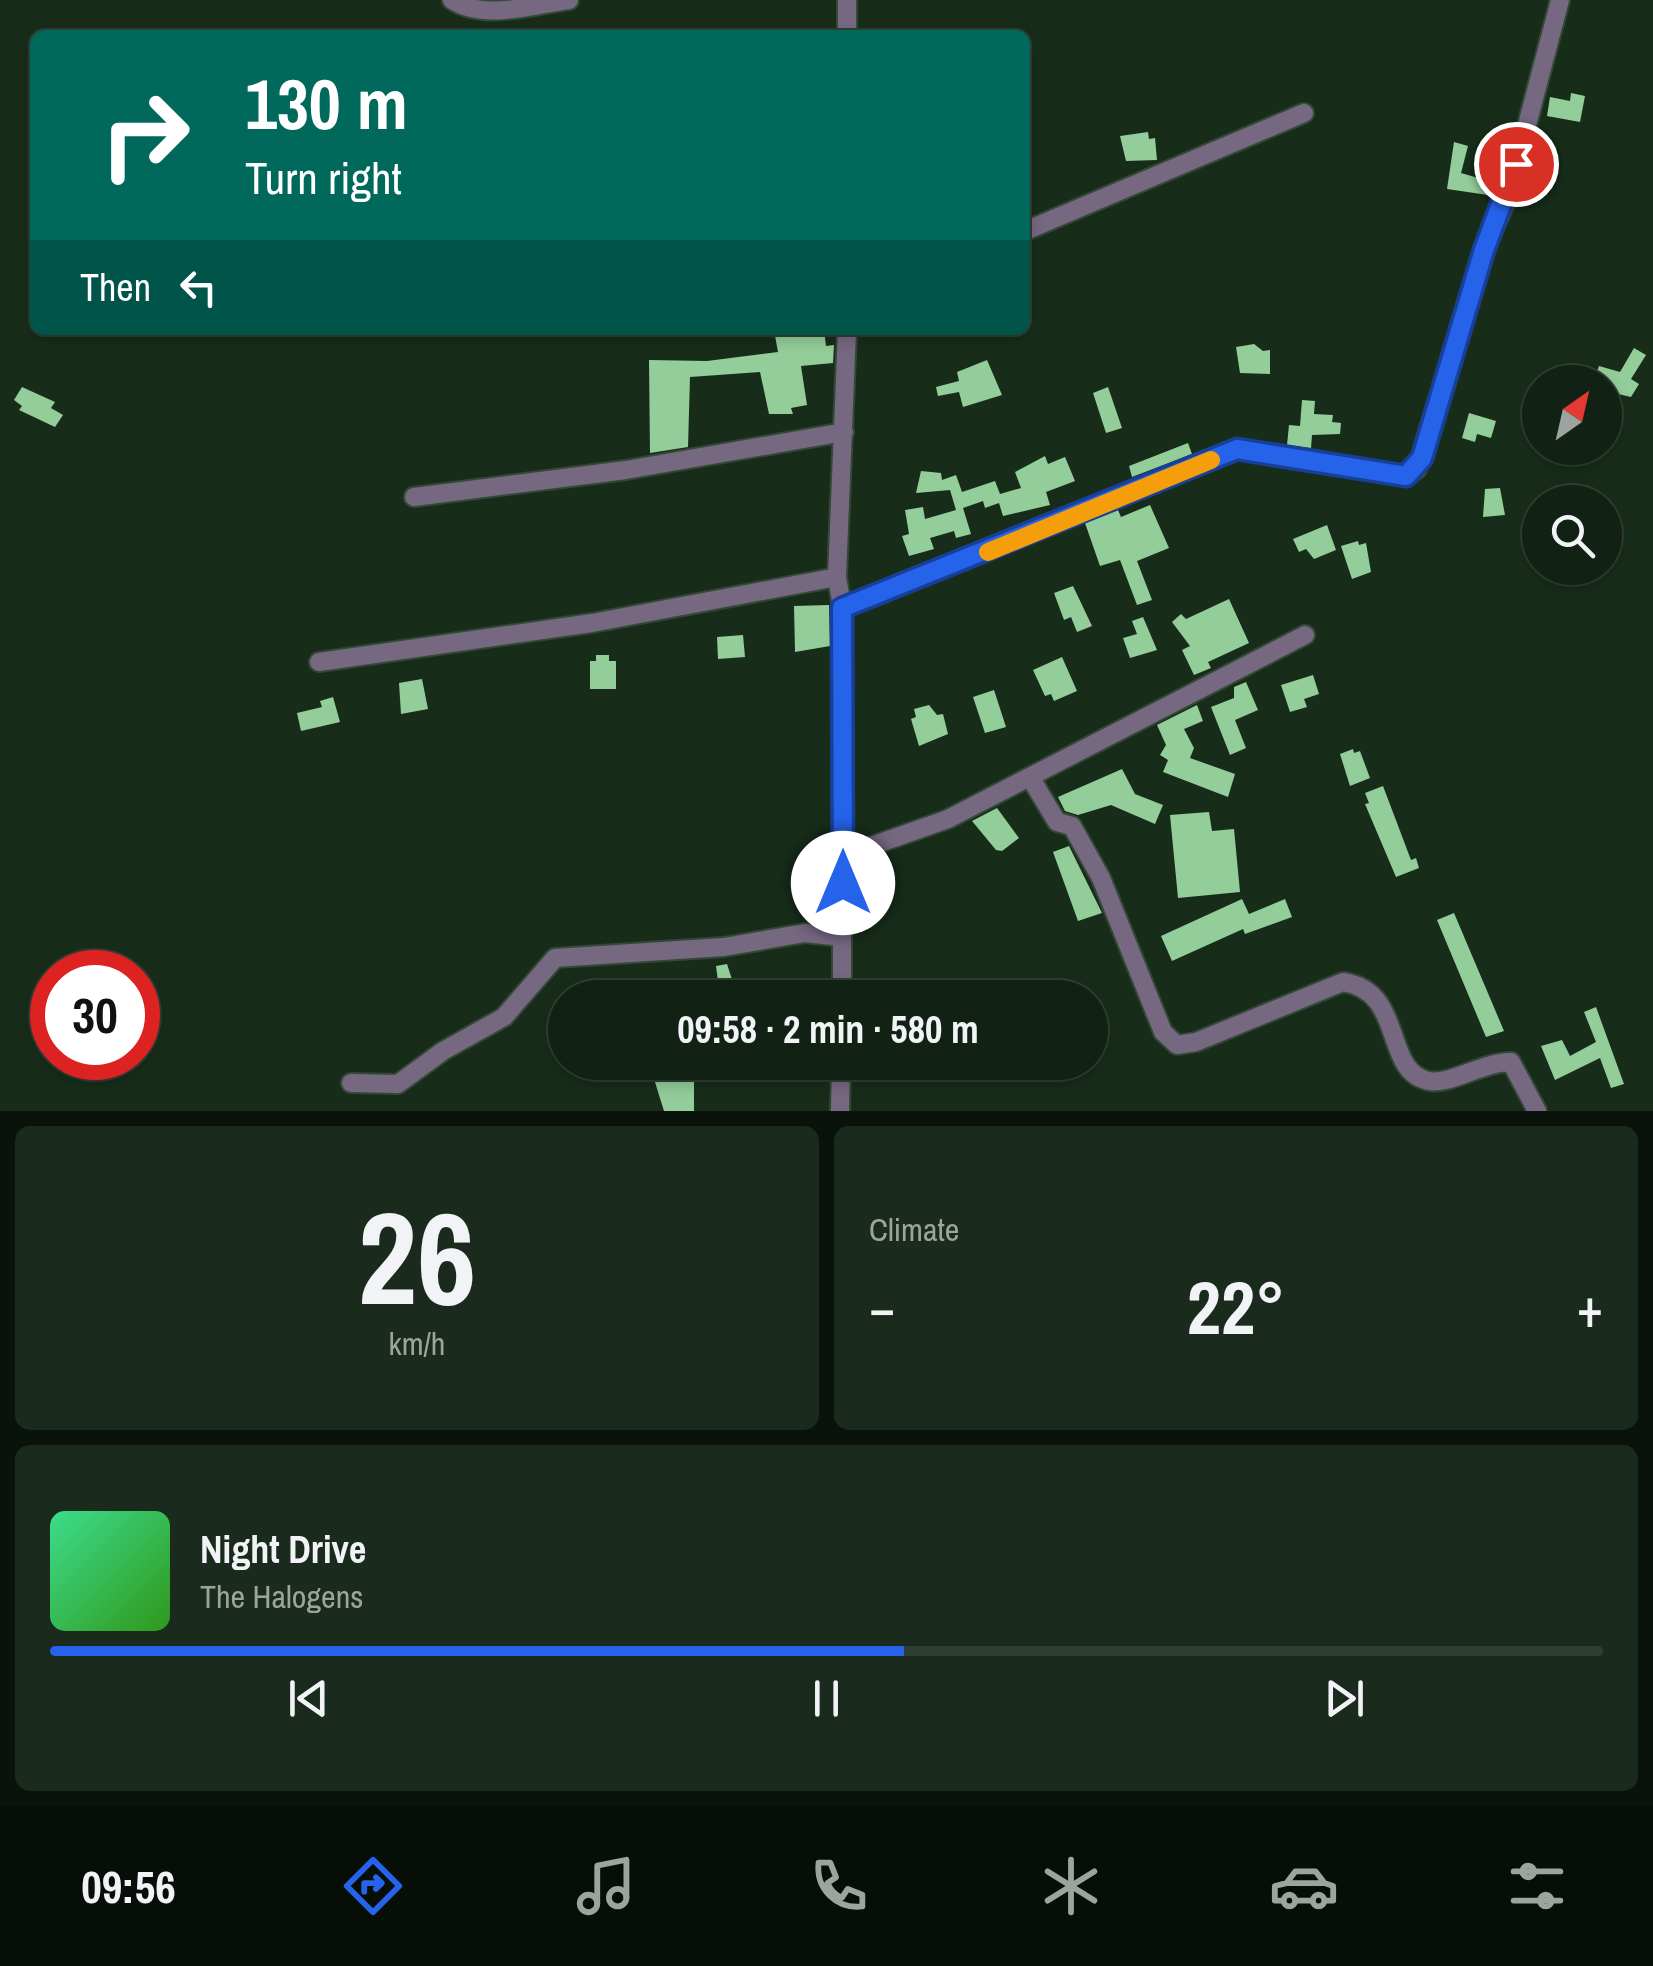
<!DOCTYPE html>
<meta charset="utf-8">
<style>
body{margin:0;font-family:"Archivo Narrow",sans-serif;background:#1a2a1d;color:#f1f3f6;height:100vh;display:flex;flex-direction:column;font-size:38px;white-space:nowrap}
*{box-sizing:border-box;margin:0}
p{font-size:32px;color:#9ca4a0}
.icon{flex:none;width:55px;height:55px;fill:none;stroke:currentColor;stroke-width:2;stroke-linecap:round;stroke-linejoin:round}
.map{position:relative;height:1111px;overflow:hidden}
.drawer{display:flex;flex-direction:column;gap:15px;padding:15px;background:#09130b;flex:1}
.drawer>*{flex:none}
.top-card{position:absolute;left:30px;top:30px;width:1000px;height:305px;border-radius:15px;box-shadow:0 5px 15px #0003,0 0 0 2px #303f34;background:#00695c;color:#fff;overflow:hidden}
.needle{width:65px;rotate:34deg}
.tools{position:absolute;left:1522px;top:365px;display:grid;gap:20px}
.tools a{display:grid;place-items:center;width:100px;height:100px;border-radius:50%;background:#112214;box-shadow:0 5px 15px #0003,0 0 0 2px #303f34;font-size:50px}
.speed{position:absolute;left:30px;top:950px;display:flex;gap:20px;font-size:50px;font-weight:700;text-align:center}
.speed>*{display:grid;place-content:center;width:130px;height:130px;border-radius:50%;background:#112214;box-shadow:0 5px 15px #0003,0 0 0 2px #303f34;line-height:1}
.speed .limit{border:15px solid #d22;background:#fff;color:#111}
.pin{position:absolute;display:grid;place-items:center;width:85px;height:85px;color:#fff;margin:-42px;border:5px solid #fff;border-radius:50%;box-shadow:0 2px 10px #0007}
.me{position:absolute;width:110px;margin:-55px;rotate:0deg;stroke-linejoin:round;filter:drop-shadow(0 0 8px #0008)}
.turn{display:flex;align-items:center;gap:35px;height:210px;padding:0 50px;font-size:45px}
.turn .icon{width:130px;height:130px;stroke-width:2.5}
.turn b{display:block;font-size:70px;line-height:85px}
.then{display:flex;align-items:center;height:95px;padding:0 50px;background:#0003;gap:20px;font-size:38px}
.big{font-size:75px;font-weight:700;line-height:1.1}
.drawer .tile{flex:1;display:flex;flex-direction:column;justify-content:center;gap:15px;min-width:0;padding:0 35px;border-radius:15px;background:#1a2a1d}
.drawer .dial{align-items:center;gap:0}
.dial b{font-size:130px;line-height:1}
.song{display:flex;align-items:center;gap:30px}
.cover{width:120px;height:120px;border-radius:15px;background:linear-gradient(135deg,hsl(150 70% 55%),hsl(110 70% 35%))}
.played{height:10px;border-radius:5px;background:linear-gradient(90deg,#2563eb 55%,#303f34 55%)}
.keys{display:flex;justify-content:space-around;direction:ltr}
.heat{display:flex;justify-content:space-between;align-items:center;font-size:55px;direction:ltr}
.drawer .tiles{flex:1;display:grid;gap:15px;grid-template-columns:1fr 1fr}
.tile:last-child{grid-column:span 2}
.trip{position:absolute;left:548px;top:980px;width:560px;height:100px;border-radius:50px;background:#112214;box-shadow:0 5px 15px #0003,0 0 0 2px #303f34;font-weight:700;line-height:100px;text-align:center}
.tabs{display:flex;height:160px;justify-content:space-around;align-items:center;background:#070e08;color:#9ca4a0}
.tabs .icon{width:70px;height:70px}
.tabs .current{color:#2563eb}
.tabs b{font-size:45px;color:#f1f3f6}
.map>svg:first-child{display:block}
.building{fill:#93ce9a}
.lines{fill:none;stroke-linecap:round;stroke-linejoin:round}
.minor-casing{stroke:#334836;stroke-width:22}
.minor{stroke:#776882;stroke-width:18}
.route-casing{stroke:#184099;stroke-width:25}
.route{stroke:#2563eb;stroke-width:18}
.slow{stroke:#f59e0b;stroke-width:18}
</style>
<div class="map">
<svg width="1653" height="1111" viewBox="0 0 1653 1111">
<rect width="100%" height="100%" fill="#172d1a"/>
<path class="building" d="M 1571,93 L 1585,96 L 1580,122 L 1547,116 L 1550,97 L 1570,101 Z
M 1148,132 L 1149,139 L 1155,138 L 1157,160 L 1126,161 L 1120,136 Z
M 1454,142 L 1468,146 L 1461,173 L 1492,182 L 1488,195 L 1447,189 Z
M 774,330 L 824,330 L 826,346 L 834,345 L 833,363 L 801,366 L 807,405 L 791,408 L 793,414 L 769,414 L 760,372 L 690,377 L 688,447 L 650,453 L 649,360 L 707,361 L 778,352 Z
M 1254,344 L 1263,351 L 1270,350 L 1270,374 L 1240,373 L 1236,347 Z
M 1634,348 L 1646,355 L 1631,379 L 1639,384 L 1631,397 L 1605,391 L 1605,382 L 1593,382 L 1599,366 L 1620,372 Z
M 987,360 L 1002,395 L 963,407 L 959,392 L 938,396 L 936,387 L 959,381 L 957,372 Z
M 22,387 L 55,402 L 51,408 L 63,415 L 55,427 L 19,410 L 22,406 L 14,400 Z
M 1108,387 L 1122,428 L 1106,433 L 1093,393 Z
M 1302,400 L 1315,401 L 1314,414 L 1333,415 L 1332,422 L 1341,423 L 1340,434 L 1312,435 L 1311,448 L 1287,445 L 1289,425 L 1300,426 Z
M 1469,413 L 1496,421 L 1491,438 L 1477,434 L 1475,442 L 1462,438 Z
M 1188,443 L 1192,454 L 1132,477 L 1129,466 Z
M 1045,456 L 1048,464 L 1065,457 L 1075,481 L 1046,492 L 1050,505 L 1003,516 L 999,503 L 985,508 L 983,501 L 963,508 L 971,534 L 956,538 L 954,531 L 930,538 L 934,549 L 909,556 L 902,536 L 909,534 L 905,510 L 923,507 L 925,519 L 956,510 L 950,490 L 916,493 L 921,471 L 941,473 L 942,480 L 956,475 L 962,492 L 995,481 L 1000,494 L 1021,488 L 1015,472 Z
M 1500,488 L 1505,515 L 1483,517 L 1485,489 Z
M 1150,505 L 1169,548 L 1137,561 L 1152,600 L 1137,605 L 1120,560 L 1100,566 L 1085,523 L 1118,510 L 1121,517 Z
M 1327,525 L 1336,550 L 1314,559 L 1306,549 L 1299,552 L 1293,539 Z
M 1358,541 L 1359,545 L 1366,543 L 1371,572 L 1352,579 L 1341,546 Z
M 1073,586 L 1092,626 L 1077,632 L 1071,617 L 1064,620 L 1054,593 Z
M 1229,599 L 1249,643 L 1208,662 L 1211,668 L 1194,675 L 1182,650 L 1190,646 L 1172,622 L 1181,614 L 1186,619 Z
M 829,605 L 830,646 L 795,652 L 794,606 Z
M 1143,617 L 1157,650 L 1130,658 L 1123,638 L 1137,634 L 1132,621 Z
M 743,635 L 745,657 L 718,659 L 717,637 Z
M 596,655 L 609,655 L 609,661 L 616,661 L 616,689 L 590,689 L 590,661 L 596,661 Z
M 1062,657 L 1077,691 L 1054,701 L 1051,694 L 1045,696 L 1033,670 Z
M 1313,675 L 1319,694 L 1304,699 L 1307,707 L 1290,712 L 1281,685 Z
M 422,679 L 428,709 L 401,714 L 399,683 Z
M 1246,682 L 1258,710 L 1235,720 L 1246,748 L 1230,755 L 1211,707 L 1234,698 L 1234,687 Z
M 994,690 L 1006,727 L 985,733 L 973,697 Z
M 333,697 L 340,722 L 301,731 L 297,713 L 322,707 L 320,701 Z
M 929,705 L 937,715 L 943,714 L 948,734 L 919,746 L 911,719 L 916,717 L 914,709 Z
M 1197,705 L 1203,721 L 1184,729 L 1194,748 L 1190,758 L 1235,774 L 1228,797 L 1163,772 L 1168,760 L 1160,755 L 1166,745 L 1157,725 Z
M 1353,749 L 1354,753 L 1360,751 L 1370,778 L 1350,786 L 1340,754 Z
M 1122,769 L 1135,794 L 1163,805 L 1155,824 L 1111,805 L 1078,815 L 1065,811 L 1058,797 Z
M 1383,786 L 1411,860 L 1416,858 L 1419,868 L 1396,877 L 1365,804 L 1369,803 L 1365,793 Z
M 997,808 L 1019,838 L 1002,851 L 996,850 L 972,821 Z
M 1209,812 L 1212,831 L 1234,829 L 1240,892 L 1178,898 L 1170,815 Z
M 1069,846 L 1102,913 L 1078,921 L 1053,852 Z
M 1242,899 L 1249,914 L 1285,899 L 1292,917 L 1245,934 L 1243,929 L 1172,961 L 1161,936 Z
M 1454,913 L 1504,1031 L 1486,1037 L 1437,920 Z
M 727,964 L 738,998 L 653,998 L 652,991 L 718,981 L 716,966 Z
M 1596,1007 L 1624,1084 L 1611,1088 L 1600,1058 L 1555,1080 L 1541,1046 L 1562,1040 L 1570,1056 L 1596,1042 L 1584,1012 Z
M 694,1073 L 694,1111 L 664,1111 L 654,1079 Z"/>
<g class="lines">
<g class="minor-casing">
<path id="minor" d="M 452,0 C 484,21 533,5 569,0
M 847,0 L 847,35
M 1025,231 L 1304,113
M 414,497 L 626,470 L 844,432
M 842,607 L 1237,449 L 1407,477 L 1417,469 L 1484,250 L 1508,197 L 1560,0
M 319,662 L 592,623 L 837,577
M 1030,777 L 1057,822 L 1072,826 L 1101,878 L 1163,1032 L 1177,1045 L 1196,1042 L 1343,982 C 1406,991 1382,1072 1429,1081 C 1451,1085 1482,1062 1511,1062 L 1537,1111
M 843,856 L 948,819 L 1305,635
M 842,998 L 842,607 L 837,577 L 847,330
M 351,1083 L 398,1084 L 443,1051 L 504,1017 L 555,958 L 724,947 L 805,933 L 842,937
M 840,1111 L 841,1062"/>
</g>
<use href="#minor" class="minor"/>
</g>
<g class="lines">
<g class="route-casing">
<path id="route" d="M 843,883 L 842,608 L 1237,449 L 1406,476 L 1422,458 L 1484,250 L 1516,164"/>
</g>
<use href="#route" class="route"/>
<path class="slow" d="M 988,552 L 1211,460"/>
</g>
</svg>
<div class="tools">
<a><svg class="needle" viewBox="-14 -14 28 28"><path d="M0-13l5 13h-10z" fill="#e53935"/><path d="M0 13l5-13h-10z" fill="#9ca4a0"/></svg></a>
<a><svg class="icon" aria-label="search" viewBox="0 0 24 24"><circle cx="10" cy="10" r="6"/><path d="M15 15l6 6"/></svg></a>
</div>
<div class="speed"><div class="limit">30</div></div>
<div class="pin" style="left:1516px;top:164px;background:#d93025"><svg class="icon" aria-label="arrive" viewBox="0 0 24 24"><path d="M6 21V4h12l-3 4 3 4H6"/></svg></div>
<svg class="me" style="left:843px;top:883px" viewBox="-20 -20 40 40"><circle r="19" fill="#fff"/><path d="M0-13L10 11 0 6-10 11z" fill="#2563eb"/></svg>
<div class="trip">09:58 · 2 min · 580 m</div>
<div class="top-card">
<div class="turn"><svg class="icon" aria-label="right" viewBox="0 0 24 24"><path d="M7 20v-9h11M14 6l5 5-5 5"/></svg><div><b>130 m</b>Turn right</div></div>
<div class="then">Then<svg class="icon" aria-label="left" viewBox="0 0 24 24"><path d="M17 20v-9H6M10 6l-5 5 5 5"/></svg></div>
</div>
</div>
<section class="drawer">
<div class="tiles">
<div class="tile dial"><b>26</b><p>km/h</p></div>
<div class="tile"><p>Climate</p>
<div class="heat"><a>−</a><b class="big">22°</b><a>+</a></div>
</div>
<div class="tile">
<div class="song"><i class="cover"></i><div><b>Night Drive</b><p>The Halogens</p></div></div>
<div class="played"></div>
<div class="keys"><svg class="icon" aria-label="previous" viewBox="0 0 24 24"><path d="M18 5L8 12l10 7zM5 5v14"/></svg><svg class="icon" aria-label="pause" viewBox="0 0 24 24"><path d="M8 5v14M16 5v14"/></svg><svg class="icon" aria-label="next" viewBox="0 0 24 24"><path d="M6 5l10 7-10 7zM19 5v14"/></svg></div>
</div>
</div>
</section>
<nav class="tabs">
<b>09:56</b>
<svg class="icon current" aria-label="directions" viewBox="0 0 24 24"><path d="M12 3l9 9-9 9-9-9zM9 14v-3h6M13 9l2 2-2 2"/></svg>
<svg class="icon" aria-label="music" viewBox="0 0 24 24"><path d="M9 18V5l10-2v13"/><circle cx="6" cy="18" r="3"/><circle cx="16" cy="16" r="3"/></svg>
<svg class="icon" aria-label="phone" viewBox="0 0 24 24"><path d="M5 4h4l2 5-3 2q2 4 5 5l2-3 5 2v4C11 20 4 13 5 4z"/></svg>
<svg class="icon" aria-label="climate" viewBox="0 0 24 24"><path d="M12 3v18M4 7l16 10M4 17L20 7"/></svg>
<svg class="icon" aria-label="car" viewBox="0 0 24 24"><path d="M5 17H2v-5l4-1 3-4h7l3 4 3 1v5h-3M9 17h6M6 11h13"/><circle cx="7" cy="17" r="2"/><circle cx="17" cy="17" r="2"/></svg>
<svg class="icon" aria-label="filters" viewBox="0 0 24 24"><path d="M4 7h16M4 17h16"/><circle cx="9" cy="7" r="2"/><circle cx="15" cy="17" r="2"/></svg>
</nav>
